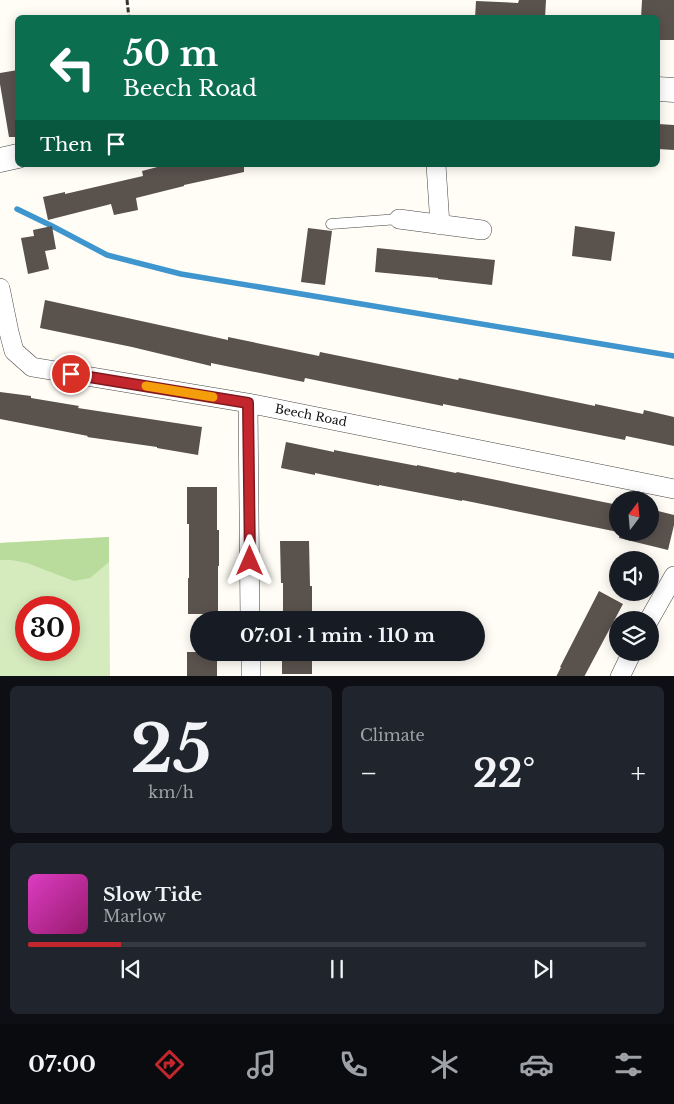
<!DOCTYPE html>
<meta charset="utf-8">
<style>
body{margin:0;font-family:"Libre Baskerville",serif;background:#20242c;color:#f1f3f6;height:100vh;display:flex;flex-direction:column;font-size:19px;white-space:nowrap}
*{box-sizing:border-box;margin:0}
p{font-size:16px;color:#9ea1a6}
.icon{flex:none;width:28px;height:28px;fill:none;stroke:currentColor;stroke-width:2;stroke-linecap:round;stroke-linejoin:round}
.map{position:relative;height:676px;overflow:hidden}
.sheet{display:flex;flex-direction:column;gap:10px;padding:10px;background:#0d0f14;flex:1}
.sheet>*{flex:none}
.banner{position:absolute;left:15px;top:15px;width:645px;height:152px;border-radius:8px;box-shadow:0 2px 12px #0003;background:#0b6e4f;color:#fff;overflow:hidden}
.needle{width:32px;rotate:16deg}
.tools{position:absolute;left:609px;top:491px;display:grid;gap:10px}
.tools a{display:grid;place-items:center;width:50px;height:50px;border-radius:50%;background:#171b24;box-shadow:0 2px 12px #0003;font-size:25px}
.speed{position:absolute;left:15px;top:596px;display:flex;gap:10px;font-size:25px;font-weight:700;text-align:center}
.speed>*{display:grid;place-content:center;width:65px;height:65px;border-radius:50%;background:#171b24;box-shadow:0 2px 12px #0003;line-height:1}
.speed .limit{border:8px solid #d22;background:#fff;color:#111}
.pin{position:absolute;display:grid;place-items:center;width:42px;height:42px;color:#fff;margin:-21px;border:2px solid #fff;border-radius:50%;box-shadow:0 1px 5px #0007}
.me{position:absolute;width:55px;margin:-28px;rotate:0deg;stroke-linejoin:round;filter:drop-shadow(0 0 4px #0008)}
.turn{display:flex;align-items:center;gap:18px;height:105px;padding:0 25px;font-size:22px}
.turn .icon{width:65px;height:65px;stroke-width:2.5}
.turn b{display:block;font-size:35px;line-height:42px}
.then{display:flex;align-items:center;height:48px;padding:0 25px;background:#0003;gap:10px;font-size:19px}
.big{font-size:38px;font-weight:800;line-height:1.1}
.sheet .tile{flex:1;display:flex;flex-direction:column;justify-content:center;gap:8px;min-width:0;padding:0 18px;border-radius:8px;background:#20242c}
.sheet .dial{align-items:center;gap:0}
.dial b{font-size:65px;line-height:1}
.song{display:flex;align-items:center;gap:15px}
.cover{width:60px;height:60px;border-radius:8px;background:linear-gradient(135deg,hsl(310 70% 55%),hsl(320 70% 35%))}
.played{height:5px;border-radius:2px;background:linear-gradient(90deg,#c4262e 15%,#363941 15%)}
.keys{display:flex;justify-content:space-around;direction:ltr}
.heat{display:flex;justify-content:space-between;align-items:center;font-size:28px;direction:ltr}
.sheet .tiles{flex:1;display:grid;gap:10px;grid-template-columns:1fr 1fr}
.tile:last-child{grid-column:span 2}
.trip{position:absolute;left:190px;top:611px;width:295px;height:50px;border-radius:25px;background:#171b24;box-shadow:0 2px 12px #0003;font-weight:800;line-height:50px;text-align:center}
.dock{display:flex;height:80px;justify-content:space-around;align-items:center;background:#090b0e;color:#9ea1a6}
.dock .icon{width:35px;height:35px}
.dock .selected{color:#c4262e}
.dock b{font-size:22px;color:#f1f3f6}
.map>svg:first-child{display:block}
.green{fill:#d5ebbd;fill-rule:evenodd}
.forest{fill:#b9dc9c}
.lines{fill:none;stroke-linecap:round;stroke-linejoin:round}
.stream{stroke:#3f96cf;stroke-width:5.5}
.building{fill:#5a524d}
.service-casing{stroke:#444;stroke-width:11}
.minor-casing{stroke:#444;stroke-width:20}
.tertiary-casing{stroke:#444;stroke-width:25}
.path{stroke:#333;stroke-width:3;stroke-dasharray:5 2.5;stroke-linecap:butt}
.service{stroke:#fff;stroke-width:10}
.minor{stroke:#fff;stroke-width:19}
.tertiary{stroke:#fff;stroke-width:24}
.route-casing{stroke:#7f191e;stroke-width:12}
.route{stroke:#c4262e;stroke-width:9}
.slow{stroke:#f59e0b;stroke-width:9}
.labels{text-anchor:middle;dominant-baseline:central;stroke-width:5;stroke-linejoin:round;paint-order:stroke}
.street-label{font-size:12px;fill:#111;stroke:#fff}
</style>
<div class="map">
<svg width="674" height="677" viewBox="0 0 674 677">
<rect width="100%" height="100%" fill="#fffdf5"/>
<path class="green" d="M 109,537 L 110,676 L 0,677 L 0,543 ZM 26,608 L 69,608 L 69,650 L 26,650 Z"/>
<path class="forest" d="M 109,537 L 109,562 L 90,578 L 74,581 L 27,563 L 11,560 L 0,560 L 0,543 Z"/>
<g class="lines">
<path class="stream" d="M 17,209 L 52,226 L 107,255 L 181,274 L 674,356"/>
</g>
<path class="building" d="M 519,0 L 546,0 L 545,18 L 475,18 L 476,1 L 518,3 Z
M 642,0 L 674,0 L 674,40 L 658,40 L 658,18 L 641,18 Z
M 18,70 L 18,137 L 9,137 L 0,84 L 0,73 Z
M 658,124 L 674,125 L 674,150 L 658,149 Z
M 165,165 L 244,165 L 244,172 L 184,185 L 184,186 L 136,198 L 138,210 L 114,215 L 111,204 L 48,220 L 43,197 L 65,192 L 65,194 L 143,176 L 142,171 Z
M 52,226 L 56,249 L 45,251 L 49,269 L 28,274 L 21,238 L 34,236 L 33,230 Z
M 575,226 L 615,232 L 611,261 L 572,256 Z
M 308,228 L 332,231 L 325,285 L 301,282 Z
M 377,248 L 495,260 L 492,285 L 438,279 L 438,278 L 375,272 Z
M 45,300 L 228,340 L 228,337 L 319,356 L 320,352 L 458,380 L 459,378 L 595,406 L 595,404 L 643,414 L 644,410 L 674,417 L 674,446 L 626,436 L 625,440 L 443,404 L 443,406 L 305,378 L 304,382 L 211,363 L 211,366 L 132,347 L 40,328 Z
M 0,392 L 31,396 L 31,398 L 79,406 L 78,408 L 202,427 L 198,455 L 157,448 L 157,447 L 87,437 L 88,436 L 0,419 Z
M 286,442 L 334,452 L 334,450 L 417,466 L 417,465 L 456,473 L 457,472 L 618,505 L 618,532 L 462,500 L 462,501 L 379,485 L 379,486 L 315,473 L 315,475 L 281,468 Z
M 187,487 L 217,487 L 217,530 L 219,530 L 219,566 L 218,566 L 218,614 L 188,614 L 188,578 L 189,578 L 189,524 L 187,524 Z
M 650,509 L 674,515 L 674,525 L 668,550 L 619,538 L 620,532 L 650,532 Z
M 280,541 L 309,541 L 310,586 L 312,586 L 312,620 L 283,620 L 283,583 L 281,583 Z
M 599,591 L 623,604 L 584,677 L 556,677 L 561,667 L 560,667 Z
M 187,652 L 217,652 L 217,677 L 187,677 Z
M 282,652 L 306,652 L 306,657 L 312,657 L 312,674 L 282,674 Z"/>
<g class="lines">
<g class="service-casing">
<path id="service" d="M 331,224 L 399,219"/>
</g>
<g class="minor-casing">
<path id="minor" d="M 436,165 L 440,225
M 399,219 L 482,230
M 0,288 L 9,332 L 14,351 L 32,367 L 248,403 L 674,489
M 248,403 L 250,620
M 649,620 L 674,576
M 251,652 L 251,677
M 620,677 L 632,652"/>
</g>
<g class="tertiary-casing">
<path id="tertiary" d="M 658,89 L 674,90
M 0,160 L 18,156"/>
</g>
<path class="path" d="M 127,0 L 129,18"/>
<use href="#service" class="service"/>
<use href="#minor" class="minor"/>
<use href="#tertiary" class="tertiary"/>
</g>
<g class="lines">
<g class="route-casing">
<path id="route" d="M 71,374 L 248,403 L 250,561"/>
</g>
<use href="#route" class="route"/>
<path class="slow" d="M 146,386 L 213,397"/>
</g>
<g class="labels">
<g class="street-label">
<text transform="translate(311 415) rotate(11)">Beech Road</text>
</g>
</g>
</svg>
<div class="tools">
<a><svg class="needle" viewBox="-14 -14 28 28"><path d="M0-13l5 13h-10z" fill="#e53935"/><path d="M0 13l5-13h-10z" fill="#9ea1a6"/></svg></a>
<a><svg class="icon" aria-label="sound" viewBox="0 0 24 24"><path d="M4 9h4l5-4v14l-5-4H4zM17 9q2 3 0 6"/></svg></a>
<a><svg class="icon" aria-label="layers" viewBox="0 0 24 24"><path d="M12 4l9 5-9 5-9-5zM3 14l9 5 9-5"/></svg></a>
</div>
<div class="speed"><div class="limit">30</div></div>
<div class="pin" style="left:71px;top:374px;background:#d93025"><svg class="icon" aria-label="arrive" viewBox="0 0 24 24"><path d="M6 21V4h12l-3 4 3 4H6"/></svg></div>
<svg class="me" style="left:250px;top:561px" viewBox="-20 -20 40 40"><path d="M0-17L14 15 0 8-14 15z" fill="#c4262e" stroke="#fff" stroke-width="4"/></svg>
<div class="trip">07:01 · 1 min · 110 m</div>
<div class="banner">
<div class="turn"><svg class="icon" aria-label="left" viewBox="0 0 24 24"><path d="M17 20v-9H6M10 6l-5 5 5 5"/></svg><div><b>50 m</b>Beech Road</div></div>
<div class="then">Then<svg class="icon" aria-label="arrive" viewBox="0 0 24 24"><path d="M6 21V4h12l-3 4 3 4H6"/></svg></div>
</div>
</div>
<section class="sheet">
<div class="tiles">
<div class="tile dial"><b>25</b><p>km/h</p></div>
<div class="tile"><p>Climate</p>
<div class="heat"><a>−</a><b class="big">22°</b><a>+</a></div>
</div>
<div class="tile">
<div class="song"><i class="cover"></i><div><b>Slow Tide</b><p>Marlow</p></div></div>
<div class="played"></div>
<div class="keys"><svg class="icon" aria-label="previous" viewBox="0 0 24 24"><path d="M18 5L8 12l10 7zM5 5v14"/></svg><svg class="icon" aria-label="pause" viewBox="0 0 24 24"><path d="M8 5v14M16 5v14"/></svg><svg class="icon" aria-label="next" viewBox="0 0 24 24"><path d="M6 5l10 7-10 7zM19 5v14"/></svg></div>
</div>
</div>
</section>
<nav class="dock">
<b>07:00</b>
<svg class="icon selected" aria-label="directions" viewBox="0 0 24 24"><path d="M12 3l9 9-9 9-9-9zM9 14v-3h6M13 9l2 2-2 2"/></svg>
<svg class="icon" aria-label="music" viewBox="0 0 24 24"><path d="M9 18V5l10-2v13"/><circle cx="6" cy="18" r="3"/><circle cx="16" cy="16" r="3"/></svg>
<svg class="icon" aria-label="phone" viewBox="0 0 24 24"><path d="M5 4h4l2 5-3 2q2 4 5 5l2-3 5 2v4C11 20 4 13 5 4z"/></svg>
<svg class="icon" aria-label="climate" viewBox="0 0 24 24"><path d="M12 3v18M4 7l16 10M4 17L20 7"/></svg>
<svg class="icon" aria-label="car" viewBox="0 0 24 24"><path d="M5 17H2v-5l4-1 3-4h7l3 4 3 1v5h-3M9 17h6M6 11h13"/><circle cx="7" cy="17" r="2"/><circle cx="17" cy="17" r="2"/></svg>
<svg class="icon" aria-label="filters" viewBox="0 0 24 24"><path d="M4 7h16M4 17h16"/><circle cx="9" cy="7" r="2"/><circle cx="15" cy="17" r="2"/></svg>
</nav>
